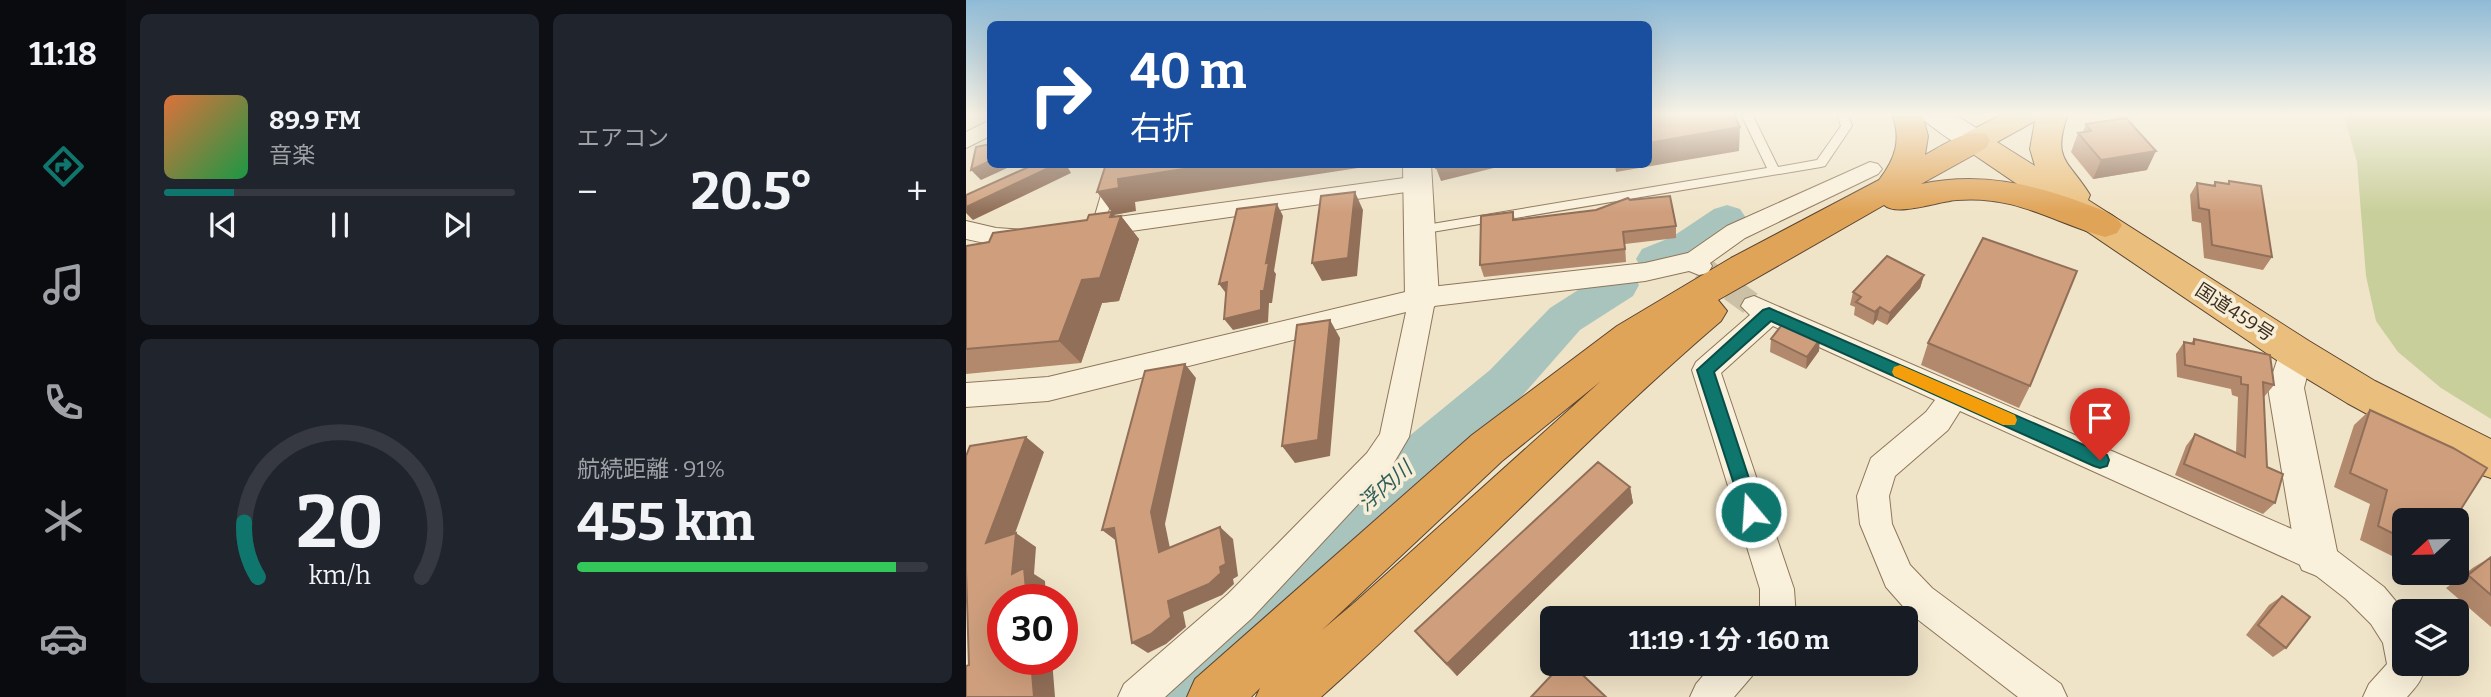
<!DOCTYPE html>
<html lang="ja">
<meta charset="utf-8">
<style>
body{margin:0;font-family:Bitter,"Noto Sans JP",serif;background:#20242c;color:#f1f3f6;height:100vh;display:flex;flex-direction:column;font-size:26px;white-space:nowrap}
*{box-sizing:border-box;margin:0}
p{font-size:23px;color:#9ea1a6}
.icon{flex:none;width:38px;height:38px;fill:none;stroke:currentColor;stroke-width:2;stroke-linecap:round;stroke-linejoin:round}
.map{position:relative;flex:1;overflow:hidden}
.details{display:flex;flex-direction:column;gap:14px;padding:14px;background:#0d0f14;width:840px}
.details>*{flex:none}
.hud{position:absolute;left:21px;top:21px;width:665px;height:147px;border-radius:10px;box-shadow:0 7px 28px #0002;background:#1a4fa0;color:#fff;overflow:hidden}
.needle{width:46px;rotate:248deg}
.fabs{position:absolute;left:1426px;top:508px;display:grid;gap:14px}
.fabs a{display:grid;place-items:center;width:77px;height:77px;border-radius:10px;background:#171b24;box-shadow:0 7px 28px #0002;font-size:35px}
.speed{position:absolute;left:21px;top:584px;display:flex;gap:14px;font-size:35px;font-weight:700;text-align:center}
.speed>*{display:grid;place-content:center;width:91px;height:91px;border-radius:50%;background:#171b24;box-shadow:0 7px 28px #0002;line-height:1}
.speed .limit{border:10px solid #d22;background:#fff;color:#111}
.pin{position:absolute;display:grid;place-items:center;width:60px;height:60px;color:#fff;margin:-72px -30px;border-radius:50% 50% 50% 0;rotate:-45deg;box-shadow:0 0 7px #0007}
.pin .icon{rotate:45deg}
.me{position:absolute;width:77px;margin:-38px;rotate:342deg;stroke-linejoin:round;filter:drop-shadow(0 0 5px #0008)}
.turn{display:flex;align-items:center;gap:24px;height:147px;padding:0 28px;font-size:32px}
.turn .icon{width:91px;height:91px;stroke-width:2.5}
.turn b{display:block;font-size:49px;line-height:60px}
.big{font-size:52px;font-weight:700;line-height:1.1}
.details .widget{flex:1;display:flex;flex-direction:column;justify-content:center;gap:10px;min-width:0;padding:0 24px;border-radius:10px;background:#20242c}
.details .dial{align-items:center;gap:0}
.dial svg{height:182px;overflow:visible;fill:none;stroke:#363941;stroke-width:7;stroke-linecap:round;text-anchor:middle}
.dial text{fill:#f1f3f6;stroke:none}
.song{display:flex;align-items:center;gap:21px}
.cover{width:84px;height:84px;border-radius:10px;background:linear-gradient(135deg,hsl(20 70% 55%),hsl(140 70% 35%))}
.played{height:7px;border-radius:4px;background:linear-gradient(90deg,#0f766e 20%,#363941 20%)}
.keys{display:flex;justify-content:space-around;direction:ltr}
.heat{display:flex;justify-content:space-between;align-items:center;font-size:38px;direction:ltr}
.charge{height:10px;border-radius:5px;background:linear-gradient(90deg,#34c759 91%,#363941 0)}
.details .tiles{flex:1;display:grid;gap:14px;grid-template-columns:repeat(2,1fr)}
.trip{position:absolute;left:574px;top:606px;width:378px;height:70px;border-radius:10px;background:#171b24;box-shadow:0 7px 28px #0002;font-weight:700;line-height:70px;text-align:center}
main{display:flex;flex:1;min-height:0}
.dock{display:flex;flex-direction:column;width:126px;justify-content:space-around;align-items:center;background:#090b0e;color:#9ea1a6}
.dock .icon{width:49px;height:49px}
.dock .active{color:#0f766e}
.dock b{font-size:32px;color:#f1f3f6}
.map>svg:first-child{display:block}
.green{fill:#c9cf9b}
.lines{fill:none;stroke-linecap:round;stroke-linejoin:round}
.river{fill:#a9c4bc;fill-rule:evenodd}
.minor-tunnel{stroke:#ccc0a6;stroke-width:24;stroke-dasharray:24 12;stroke-linecap:butt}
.service-casing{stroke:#8d765c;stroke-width:2}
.minor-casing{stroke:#8d765c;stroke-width:2}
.tertiary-casing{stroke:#8d765c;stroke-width:2}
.secondary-casing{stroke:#6f573f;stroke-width:2}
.trunk-casing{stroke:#5b4430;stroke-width:2}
.motorway-casing{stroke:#5b4430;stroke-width:2}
.service{fill:#faf1dc;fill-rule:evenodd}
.minor{fill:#faf1dc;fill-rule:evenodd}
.tertiary{fill:#faf1dc;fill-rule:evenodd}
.secondary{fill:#faf1dc;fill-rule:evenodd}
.trunk{fill:#eabe7c;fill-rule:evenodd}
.motorway{fill:#e0a458;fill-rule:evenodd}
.wall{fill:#b2896c}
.shaded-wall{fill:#916f58}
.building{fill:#cf9f7d;stroke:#916f58;stroke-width:2}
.route{fill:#0f766e;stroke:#0a4d48;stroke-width:2}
.slow{fill:#f59e0b}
.labels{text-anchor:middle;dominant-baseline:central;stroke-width:7;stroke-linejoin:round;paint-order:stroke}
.street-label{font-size:19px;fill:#3d2e20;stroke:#f7eed8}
.water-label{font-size:21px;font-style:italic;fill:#2f5d5a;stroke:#f7eed8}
</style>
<main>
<nav class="dock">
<b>11:18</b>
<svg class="icon active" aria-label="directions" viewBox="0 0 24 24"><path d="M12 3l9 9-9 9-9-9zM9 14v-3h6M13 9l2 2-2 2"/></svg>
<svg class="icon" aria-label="music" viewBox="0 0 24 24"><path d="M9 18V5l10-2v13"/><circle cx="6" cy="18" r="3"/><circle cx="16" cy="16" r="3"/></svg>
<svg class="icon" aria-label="phone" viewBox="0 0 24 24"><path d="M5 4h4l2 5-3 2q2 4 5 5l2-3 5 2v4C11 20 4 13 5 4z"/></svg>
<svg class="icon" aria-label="climate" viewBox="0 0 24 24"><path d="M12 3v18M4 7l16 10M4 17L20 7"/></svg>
<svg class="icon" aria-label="car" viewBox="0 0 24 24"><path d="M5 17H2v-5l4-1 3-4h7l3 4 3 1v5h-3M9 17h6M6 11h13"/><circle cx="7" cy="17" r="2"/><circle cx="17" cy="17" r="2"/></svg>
</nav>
<section class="details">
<div class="tiles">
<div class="widget">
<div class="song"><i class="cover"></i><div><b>89.9 FM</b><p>音楽</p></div></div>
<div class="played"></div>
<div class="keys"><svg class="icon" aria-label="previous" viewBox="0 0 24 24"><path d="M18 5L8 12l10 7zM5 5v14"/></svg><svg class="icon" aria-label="pause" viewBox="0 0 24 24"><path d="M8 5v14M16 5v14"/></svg><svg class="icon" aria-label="next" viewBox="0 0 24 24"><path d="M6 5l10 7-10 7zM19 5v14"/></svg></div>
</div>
<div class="widget"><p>エアコン</p>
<div class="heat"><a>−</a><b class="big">20.5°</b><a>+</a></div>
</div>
<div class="widget dial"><svg viewBox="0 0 100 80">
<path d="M14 69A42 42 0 1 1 86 69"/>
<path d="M14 69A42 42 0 0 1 8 45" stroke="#0f766e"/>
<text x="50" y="56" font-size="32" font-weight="700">20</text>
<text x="50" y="72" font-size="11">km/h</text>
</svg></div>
<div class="widget"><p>航続距離 · 91%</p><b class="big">455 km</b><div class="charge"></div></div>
</div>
</section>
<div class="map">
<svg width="1525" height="697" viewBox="0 0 1525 697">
<rect width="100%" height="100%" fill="#f0e4c8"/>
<path class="green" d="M 1380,114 L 1525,114 L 1525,419 L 1475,388 L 1432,352 L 1410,321 L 1400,276 L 1391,162 L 1379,120 Z"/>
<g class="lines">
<path class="river" d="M 761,205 L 774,209 L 780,218 C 767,240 718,270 692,273 C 687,273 681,270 676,269 L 670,259 L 676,249 L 706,237 L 748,209 Z
M 652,270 L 667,274 L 673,285 L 667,296 L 614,330 L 556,396 L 412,523 L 341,604 L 239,697 L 166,697 L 174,676 L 303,568 L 376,491 L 524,370 L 584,308 L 637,274 Z"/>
<path class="minor-tunnel" d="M 736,268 L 788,306"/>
<g class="service-casing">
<path id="service" d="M 775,114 L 786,114 L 812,167 L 851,160 L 875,126 L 871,114 L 882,114 L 886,126 L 859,166 L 855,167 L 454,234 L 448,230 L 454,226 L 801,168 Z
M 144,164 L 156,164 L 137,229 L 131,233 L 125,229 Z"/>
</g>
<g class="minor-casing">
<path id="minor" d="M 24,120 L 24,136 L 0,148 L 0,132 Z
M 904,162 L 912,164 L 916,169 L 912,174 L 779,238 L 744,263 L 746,266 L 742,273 L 733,275 L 723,271 L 679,281 L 468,306 L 443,437 L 423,471 L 286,618 L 199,697 L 152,697 L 158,684 L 262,594 L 401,453 L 414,434 L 440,312 L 82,401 L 0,407 L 0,383 L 82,377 L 456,288 L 679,263 L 722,253 L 761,226 Z
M 453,176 L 461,179 L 465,184 L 461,189 L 123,237 L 114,235 L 111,229 L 114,223 L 123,221 Z
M 0,221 L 30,228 L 71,231 L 74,237 L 71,243 C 47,250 23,244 0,239 Z
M 788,296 L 1363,545 L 1418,587 L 1438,611 L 1438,663 L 1457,663 C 1460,677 1450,687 1441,697 L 1397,697 L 1403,684 L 1421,664 L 1417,643 L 1405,624 L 1380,599 L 1339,567 L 994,411 L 982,430 L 929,476 L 923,496 L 926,524 L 944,565 L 966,588 L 1095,684 L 1101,697 L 1052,697 L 942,612 L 920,587 L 894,524 L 891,496 L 905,458 L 960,412 L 969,400 L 807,326 L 755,373 L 828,589 L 830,618 L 794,618 L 794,589 L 726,370 L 730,362 L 784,315 L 775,306 L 779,299 Z
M 748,663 L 791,663 L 786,676 L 768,697 L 724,697 L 730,684 Z"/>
</g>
<g class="tertiary-casing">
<path id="tertiary" d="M 437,164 L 465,164 L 473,298 L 468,307 L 456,310 L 444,307 L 439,298 Z
M 1329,338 L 1341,342 L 1347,352 L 1338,388 L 1372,556 L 1366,570 L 1351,576 L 1336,570 L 1330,556 L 1302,388 L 1317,342 Z"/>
</g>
<g class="secondary-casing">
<path id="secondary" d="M 952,114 L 988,114 L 1020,134 L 1024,141 L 1020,148 C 996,154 976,133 957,120 Z"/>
</g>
<g class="trunk-casing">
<path id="trunk" d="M 1037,114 L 1102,114 C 1085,161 1103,160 1124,195 L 1122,200 L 1343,341 L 1409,381 L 1525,439 L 1525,478 L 1510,473 L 1381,403 L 1315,363 L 998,148 L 994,141 L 998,134 ZM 1069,121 L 1064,149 L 1069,166 L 1031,142 Z"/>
</g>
<g class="motorway-casing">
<path id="motorway" d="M 926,114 L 956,114 L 962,136 L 959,155 C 978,145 998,129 1020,134 L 1024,141 L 1020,148 L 955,184 C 1013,172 1065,183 1120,204 C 1133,209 1148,213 1156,225 L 1151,233 L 1139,237 C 1086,222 1050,195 991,200 C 973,201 931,217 918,205 L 752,300 L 761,311 L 755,321 C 616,440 492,575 355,697 L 290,697 L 294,688 L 285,697 L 221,697 L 229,679 L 506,435 L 651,326 L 765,258 L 913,180 C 929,159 936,140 926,114 ZM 635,381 L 387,604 L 356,630 L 536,461 Z"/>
</g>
<use href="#service" class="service"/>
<use href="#minor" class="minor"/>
<use href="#tertiary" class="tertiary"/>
<use href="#secondary" class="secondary"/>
<use href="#trunk" class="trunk"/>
<use href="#motorway" class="motorway"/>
</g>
<path class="wall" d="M 1120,124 L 1181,170 L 1127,179 L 1105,152 L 1112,133 L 1117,132 Z
M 1263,181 L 1306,257 L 1297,270 L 1238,258 L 1235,223 L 1226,221 L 1224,195 L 1231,183 L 1247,185 L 1249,182 L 1261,184 Z
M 664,200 L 710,226 L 710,238 L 659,244 L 660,262 L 518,277 L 514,265 L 547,212 L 549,220 L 630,210 Z
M 155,216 L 173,239 L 153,301 L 136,303 L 115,363 L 0,374 L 0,246 L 23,242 Z
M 958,275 L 954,288 L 921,325 L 911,320 L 907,325 L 888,315 L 889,307 L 884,305 L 887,292 Z
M 805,339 L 853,351 L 840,369 L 804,352 Z
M 1228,339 L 1308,385 L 1298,397 L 1301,467 L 1309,503 L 1297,514 L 1209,475 L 1220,446 L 1229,434 L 1270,453 L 1272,397 L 1266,395 L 1265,389 L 1211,377 L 1210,354 L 1218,342 L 1225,343 Z
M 962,343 L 1064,386 L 1053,408 L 955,365 Z
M 1404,410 L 1438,520 L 1438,562 L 1394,540 L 1404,504 L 1368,487 L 1388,425 Z
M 664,487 L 667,503 L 491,676 L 460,644 L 449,631 Z
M 1525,557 L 1525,627 L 1480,588 L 1508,567 Z
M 1459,572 L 1482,572 L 1472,579 Z
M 1316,596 L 1320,648 L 1307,657 L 1280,635 L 1303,605 Z"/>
<path class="shaded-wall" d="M 774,127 L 773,151 L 650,172 L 649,164 L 682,164 L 682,143 Z
M 1190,151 L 1181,170 L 1127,179 L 1135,160 Z
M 24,161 L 24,164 L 50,164 L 15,180 L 5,170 Z
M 91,164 L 100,164 L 105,173 L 7,220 L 0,213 L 0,207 Z
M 250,164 L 392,164 L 392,168 L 169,202 L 170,211 L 148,215 L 131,192 L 152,179 Z
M 484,164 L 536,164 L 536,166 L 475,181 L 470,168 Z
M 389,192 L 397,210 L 391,276 L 356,281 L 346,263 Z
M 311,204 L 317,216 L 308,271 L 310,274 L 306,303 L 303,303 L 302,322 L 267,330 L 258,319 L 295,291 Z
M 146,212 L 153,221 L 155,216 L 173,239 L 153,301 L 136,303 L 115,363 L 93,341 L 116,280 Z
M 958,275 L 954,288 L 921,325 L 924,313 Z
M 261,282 L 262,296 L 253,284 Z
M 914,307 L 911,320 L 907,325 L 909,312 Z
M 364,320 L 374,338 L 364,456 L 329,463 L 316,446 Z
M 854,339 L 853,351 L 840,369 L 841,357 Z
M 219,364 L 230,378 L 199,524 L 207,563 L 193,552 L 185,512 Z
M 60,437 L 78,452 L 41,556 L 20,543 Z
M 664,487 L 667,503 L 491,676 L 481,664 Z
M 254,527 L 267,539 L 272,576 L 267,579 L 268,584 L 256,595 L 217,612 L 220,627 L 200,644 L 182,653 L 166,643 L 202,601 L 254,567 Z
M 148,528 L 152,542 L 136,530 Z
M 50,533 L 70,547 L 68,574 L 79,581 L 80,600 L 61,600 L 46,574 Z
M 65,660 L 86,660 L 89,697 L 68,697 Z"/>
<path class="building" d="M 682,114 L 768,114 L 774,127 L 682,143 Z
M 1160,118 L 1190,151 L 1135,160 L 1112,133 L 1125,131 L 1120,124 Z
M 24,144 L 24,161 L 5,170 L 10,147 Z
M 69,164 L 91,164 L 0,207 L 0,195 Z
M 140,164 L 250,164 L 152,179 L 153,188 L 131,192 Z
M 469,164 L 484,164 L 470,168 Z
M 1263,181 L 1295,186 L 1306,257 L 1246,245 L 1243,210 L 1233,208 L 1231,183 L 1249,186 L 1249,182 L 1263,184 Z
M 389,192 L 382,258 L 346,263 L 355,196 Z
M 704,196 L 710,226 L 657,232 L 659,249 L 514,265 L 515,216 L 547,212 L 547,220 L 630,210 L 662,198 L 664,200 Z
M 311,204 L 300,263 L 303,262 L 298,291 L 295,291 L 295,310 L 258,319 L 261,282 L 253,284 L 271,209 Z
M 146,212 L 144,217 L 155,216 L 134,278 L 116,280 L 93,341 L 0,349 L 0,246 L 23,242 L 27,233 L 121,220 L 123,215 Z
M 1017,238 L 1111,271 L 1064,386 L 962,343 Z
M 921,256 L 958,275 L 924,313 L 914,307 L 909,312 L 890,302 L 895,297 L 887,292 Z
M 364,320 L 352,440 L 316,446 L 331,325 Z
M 818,322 L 854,339 L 841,357 L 805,339 Z
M 1228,339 L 1304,355 L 1308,385 L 1297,382 L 1301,467 L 1317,474 L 1309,503 L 1218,464 L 1229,434 L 1279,457 L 1282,385 L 1275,384 L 1275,377 L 1219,365 L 1218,342 L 1228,344 Z
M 219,364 L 185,512 L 193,552 L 254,527 L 260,564 L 254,567 L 255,573 L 243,584 L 202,601 L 205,617 L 185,634 L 166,643 L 148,528 L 136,530 L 179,371 Z
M 1404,410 L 1487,448 L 1521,468 L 1495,509 L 1491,530 L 1491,520 L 1438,520 L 1438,539 L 1412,526 L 1421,490 L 1384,473 Z
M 60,437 L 20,543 L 50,533 L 46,574 L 58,568 L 61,600 L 37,600 L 37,660 L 65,660 L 68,697 L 0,697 L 0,666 L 3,665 L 0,570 L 0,456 L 4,446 Z
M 632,462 L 664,487 L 481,664 L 449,631 Z
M 1491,538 L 1497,541 L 1492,566 L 1491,565 Z
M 1525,557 L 1525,595 L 1502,575 Z
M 1316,596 L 1344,617 L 1320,648 L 1292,625 Z
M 597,663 L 604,663 L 640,697 L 565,697 Z"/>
<linearGradient id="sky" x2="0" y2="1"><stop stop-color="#8fbad6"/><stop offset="0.54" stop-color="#f8f3e6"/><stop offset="1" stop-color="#f8f3e6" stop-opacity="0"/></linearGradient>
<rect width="1525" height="212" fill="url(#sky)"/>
<path class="route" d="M 803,308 L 1141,455 L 1143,460 L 1141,466 L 1134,468 L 1128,466 L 805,321 L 748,372 L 794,512 L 792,518 L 785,520 L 779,518 L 731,370 L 797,310 Z"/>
<path class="slow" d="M 934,365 L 1049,415 L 1051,420 L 1049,425 L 1037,425 L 928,376 L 926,372 L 928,367 Z"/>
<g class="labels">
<g class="street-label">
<text transform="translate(1269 312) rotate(33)">国道459号</text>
</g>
<g class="water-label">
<text transform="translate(419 486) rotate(-41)">浮内川</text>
</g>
</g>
</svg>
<div class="fabs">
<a><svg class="needle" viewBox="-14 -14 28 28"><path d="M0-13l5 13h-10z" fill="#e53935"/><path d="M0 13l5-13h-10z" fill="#9ea1a6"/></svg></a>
<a><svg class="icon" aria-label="layers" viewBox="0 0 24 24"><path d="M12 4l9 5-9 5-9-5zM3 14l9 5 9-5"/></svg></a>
</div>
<div class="speed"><div class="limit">30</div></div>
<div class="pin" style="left:1134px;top:460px;background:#d93025"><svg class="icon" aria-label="arrive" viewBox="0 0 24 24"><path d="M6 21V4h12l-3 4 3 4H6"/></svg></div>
<svg class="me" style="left:785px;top:512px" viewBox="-20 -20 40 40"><circle r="17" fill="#0f766e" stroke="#fff" stroke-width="3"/><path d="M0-11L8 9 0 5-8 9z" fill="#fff"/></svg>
<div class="trip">11:19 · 1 分 · 160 m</div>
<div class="hud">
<div class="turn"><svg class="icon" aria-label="right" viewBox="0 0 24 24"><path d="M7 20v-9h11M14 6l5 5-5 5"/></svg><div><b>40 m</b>右折</div></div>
</div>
</div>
</main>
